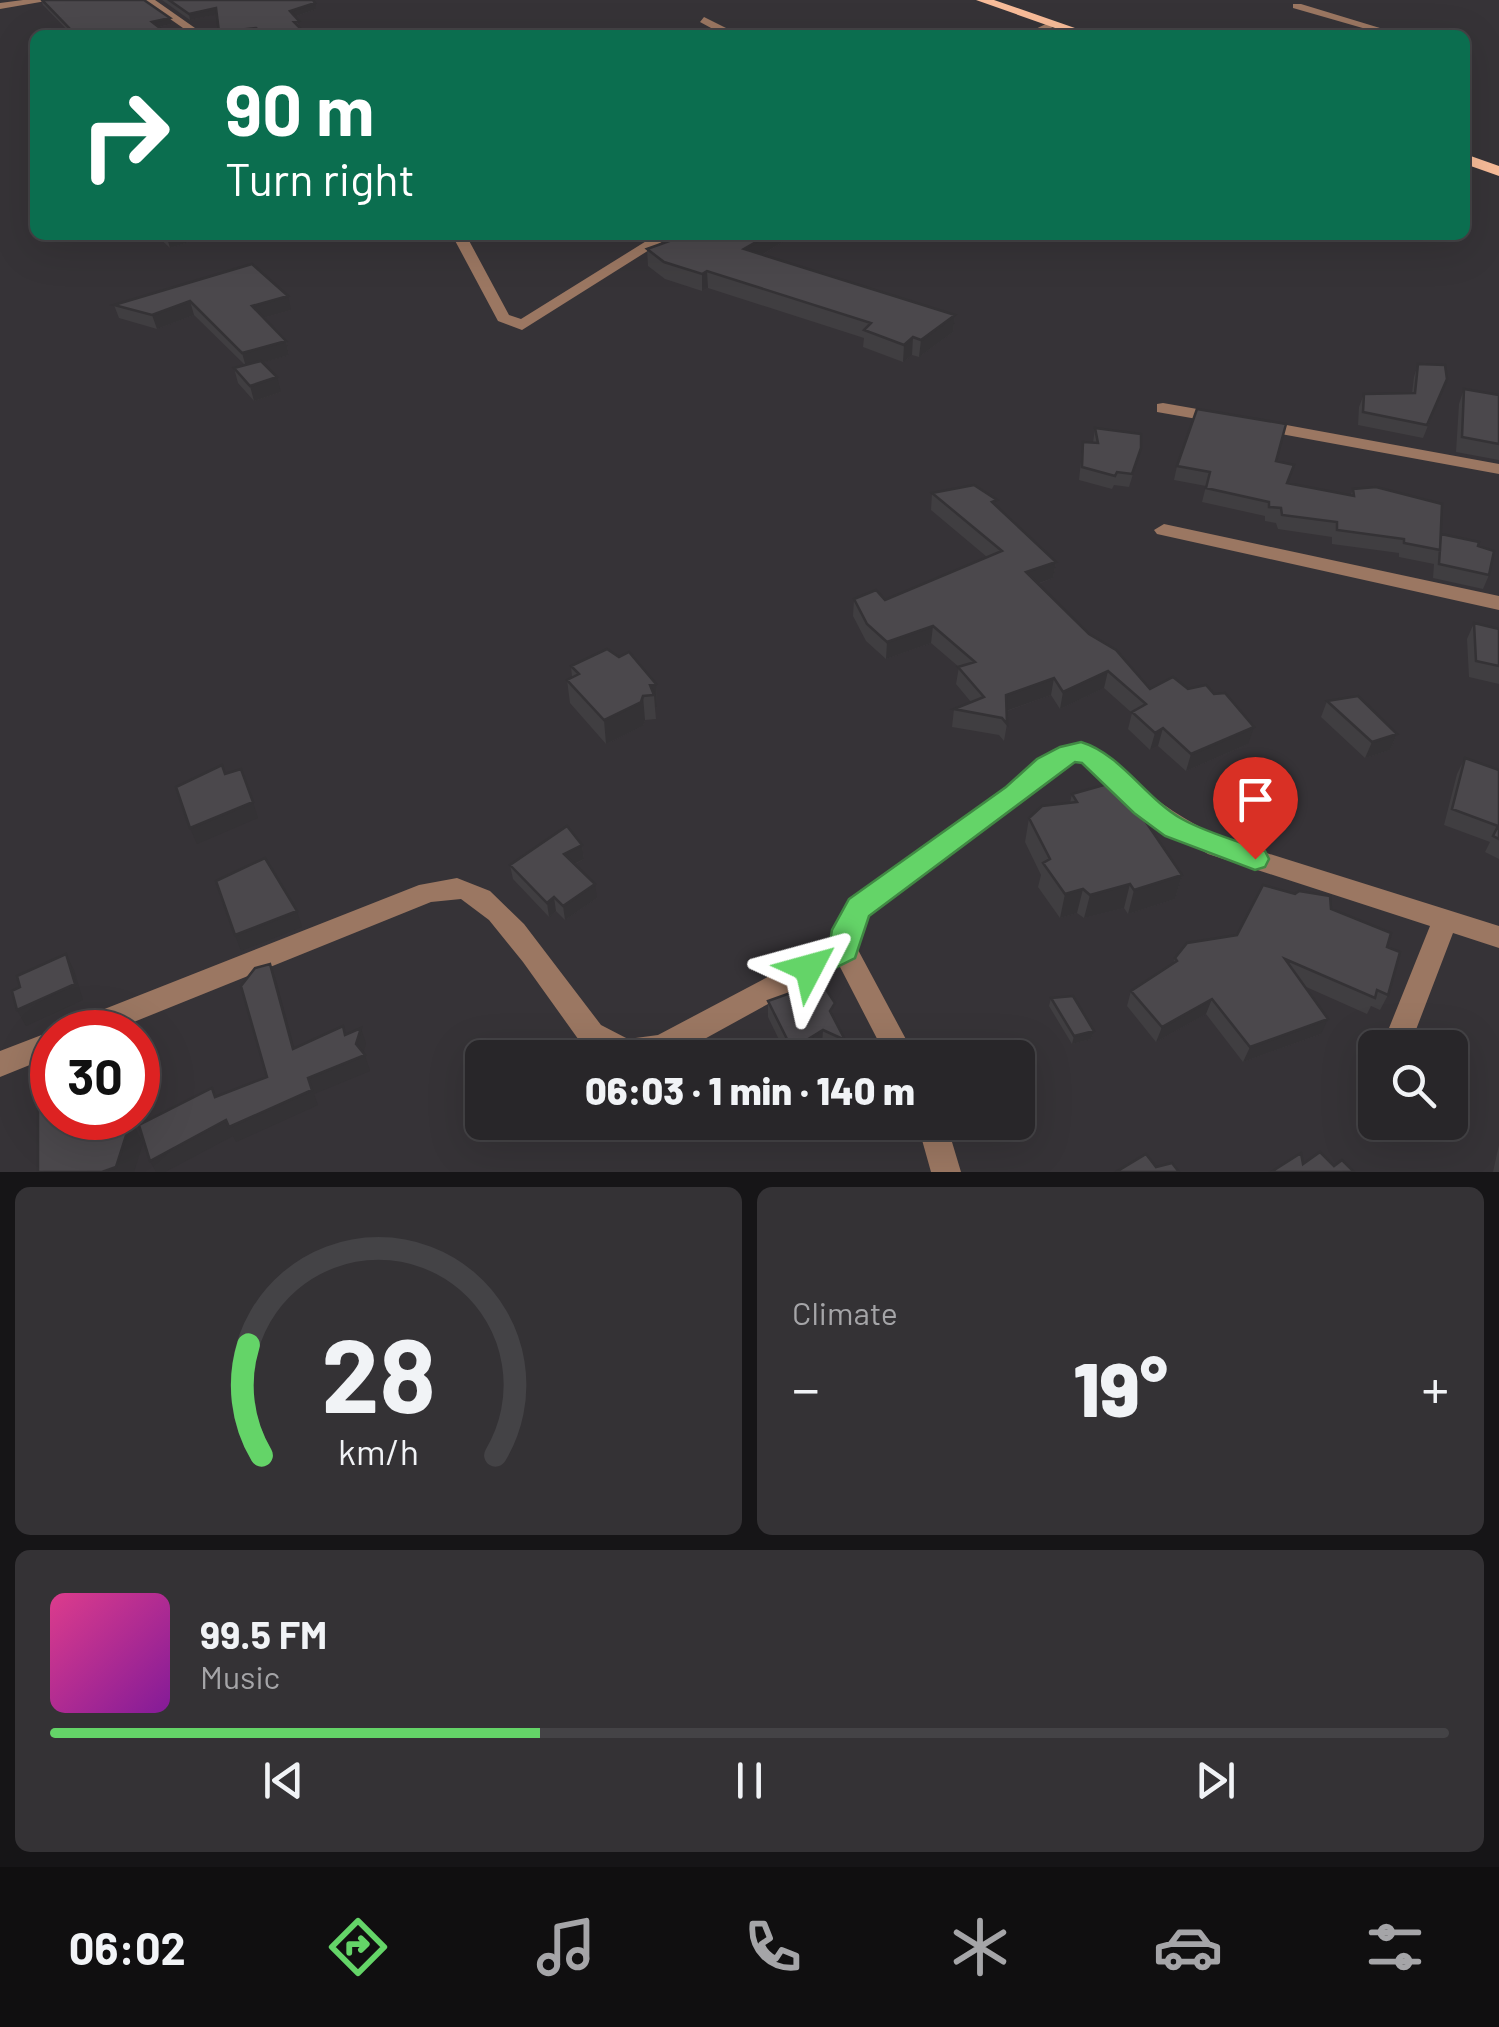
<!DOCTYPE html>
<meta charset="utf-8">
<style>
body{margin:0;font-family:Barlow,sans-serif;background:#343235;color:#f1f3f6;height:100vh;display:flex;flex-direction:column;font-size:38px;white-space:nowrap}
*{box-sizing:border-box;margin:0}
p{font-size:32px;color:#a5a5a8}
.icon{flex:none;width:55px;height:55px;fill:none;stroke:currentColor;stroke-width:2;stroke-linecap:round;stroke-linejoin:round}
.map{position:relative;height:1172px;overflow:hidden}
.side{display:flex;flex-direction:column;gap:15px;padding:15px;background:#161517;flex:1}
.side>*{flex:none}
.hud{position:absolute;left:30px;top:30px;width:1440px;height:210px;border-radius:15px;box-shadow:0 10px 40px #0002,0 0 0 2px #444346;background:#0b6e4f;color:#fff;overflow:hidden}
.controls{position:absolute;left:1358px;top:1030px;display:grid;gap:20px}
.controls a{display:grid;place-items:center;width:110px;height:110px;border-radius:15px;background:#282629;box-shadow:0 10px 40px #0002,0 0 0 2px #444346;font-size:50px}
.speed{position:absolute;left:30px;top:1010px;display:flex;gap:20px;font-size:50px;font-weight:700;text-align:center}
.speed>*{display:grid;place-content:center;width:130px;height:130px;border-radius:50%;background:#282629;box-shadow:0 10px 40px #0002,0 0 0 2px #444346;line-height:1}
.speed .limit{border:15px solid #d22;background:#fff;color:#111}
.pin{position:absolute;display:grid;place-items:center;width:85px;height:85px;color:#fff;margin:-102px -42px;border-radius:50% 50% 50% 0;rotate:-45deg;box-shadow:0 0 10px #0007}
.pin .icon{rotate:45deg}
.me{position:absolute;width:110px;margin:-55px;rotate:51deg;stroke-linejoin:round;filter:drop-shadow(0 0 8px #0008)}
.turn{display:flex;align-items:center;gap:35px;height:210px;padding:0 30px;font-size:45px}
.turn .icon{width:130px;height:130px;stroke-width:2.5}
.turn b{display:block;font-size:70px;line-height:85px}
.big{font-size:75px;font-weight:800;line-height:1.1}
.side .widget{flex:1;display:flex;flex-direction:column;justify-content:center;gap:15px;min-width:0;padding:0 35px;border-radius:15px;background:#343235}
.side .dial{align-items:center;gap:0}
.dial svg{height:260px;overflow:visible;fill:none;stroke:#444346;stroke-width:7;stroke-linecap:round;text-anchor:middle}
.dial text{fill:#f1f3f6;stroke:none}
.song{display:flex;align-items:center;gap:30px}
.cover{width:120px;height:120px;border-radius:15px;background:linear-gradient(135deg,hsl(330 70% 55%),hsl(290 70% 35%))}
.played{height:10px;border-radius:5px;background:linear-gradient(90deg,#64d468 35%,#444346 35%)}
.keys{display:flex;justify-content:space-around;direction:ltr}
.heat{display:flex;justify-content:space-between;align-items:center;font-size:55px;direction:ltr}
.side .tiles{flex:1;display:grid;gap:15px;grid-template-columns:1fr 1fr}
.widget:last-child{grid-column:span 2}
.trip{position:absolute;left:465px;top:1040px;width:570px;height:100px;border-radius:15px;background:#282629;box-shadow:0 10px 40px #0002,0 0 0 2px #444346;font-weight:800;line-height:100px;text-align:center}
.tab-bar{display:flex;height:160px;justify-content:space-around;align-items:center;background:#100f10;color:#a5a5a8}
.tab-bar .icon{width:70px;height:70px}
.tab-bar .active{color:#64d468}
.tab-bar b{font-size:45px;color:#f1f3f6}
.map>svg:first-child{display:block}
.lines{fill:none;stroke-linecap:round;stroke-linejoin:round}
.minor{fill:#9b7762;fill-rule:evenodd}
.primary{fill:#f8bc99;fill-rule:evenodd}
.wall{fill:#403e41}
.shaded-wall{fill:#343235}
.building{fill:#4b484c;stroke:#343235;stroke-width:2.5}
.route{fill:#64d468;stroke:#418a44;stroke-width:2.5}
</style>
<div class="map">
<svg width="1499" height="1172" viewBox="0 0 1499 1172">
<rect width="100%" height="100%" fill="#363337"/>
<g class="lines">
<path class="minor" d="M 23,0 L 52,0 L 0,9 L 0,3 Z
M 143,0 L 155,0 L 205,35 L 193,35 Z
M 1293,4 L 1301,4 L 1403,35 L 1387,35 L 1293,8 Z
M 704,17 L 736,33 L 737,35 L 724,35 L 700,22 Z
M 1050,22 L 1059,24 L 1037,35 L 1023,35 Z
M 452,235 L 466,235 L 509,315 L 521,319 L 656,235 L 673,235 L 522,330 L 498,321 Z
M 1163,403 L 1220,413 L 1229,418 L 1220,423 L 1157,412 L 1157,404 Z
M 1259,420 L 1499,464 L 1499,474 L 1253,429 L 1250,425 Z
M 1164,524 L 1499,596 L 1499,610 L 1157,534 L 1154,530 Z
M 1081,743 C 1106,750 1124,774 1144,790 C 1169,810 1196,826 1225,840 L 1499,926 L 1499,948 L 1453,933 L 1409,1048 L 1381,1048 L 1430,926 L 1208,854 L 1141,814 L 1079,760 L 1054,772 L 1023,800 L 868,914 L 860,930 L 857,948 L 916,1058 L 887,1058 L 839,965 L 679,1053 L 666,1058 L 607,1058 L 591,1050 L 581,1043 L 523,962 L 489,920 L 461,899 L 431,902 L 109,1032 L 65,1032 L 69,1023 L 419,885 L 457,878 L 490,891 L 524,924 L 601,1025 L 628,1039 L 658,1035 L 832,943 L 834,930 L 850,900 L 1007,788 L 1038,760 Z
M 52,1031 L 57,1032 L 52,1032 L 52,1056 L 0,1077 L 0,1051 Z
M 917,1122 L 946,1122 L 961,1172 L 931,1172 Z"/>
<path class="primary" d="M 976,0 L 994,0 L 1095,35 L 1075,35 Z
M 1465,154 L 1499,166 L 1499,176 L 1465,164 Z"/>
</g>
<path class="wall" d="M 41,0 L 171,24 L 159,27 L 169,35 L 72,35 L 43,5 Z
M 162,0 L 313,0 L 316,9 L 294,17 L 300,27 L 307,35 L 220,35 L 217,14 L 190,20 Z
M 156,235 L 211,235 L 170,248 Z
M 784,241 L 762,255 L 955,315 L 953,332 L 919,357 L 912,355 L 903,362 L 863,347 L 864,338 L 708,288 L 702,291 L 665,279 L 648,266 L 647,249 Z
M 252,264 L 291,310 L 263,318 L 286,341 L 289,355 L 263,362 L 281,392 L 254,401 L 238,383 L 234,368 L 245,365 L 194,315 L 157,329 L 119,318 L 114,305 Z
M 1418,364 L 1447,379 L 1423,438 L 1358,425 L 1359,407 L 1364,394 L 1412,393 L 1414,377 Z
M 1464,389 L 1499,395 L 1499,460 L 1456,452 L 1459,404 Z
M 1095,428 L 1141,448 L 1129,487 L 1114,485 L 1112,489 L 1079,480 L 1083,442 L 1093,443 Z
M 1276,461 L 1288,484 L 1351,495 L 1353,489 L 1441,535 L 1478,546 L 1489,575 L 1483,589 L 1433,578 L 1434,564 L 1399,557 L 1399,553 L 1332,544 L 1332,537 L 1278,529 L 1276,523 L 1265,521 L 1265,516 L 1202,502 L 1206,486 L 1174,480 L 1177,466 Z
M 932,493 L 996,506 L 1056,562 L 1053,578 L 1038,584 L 1089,634 L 1150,689 L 1248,744 L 1186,771 L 1158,746 L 1150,750 L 1128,729 L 1132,713 L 1104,688 L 1060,709 L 1051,695 L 1007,711 L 1007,724 L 1004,741 L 999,735 L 952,727 L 954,709 L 971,702 L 956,684 L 959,667 L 931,643 L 886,659 L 866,641 L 853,616 L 854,599 L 885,600 L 987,557 L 931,510 Z
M 1474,623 L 1499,629 L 1499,684 L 1469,677 L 1467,639 Z
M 571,666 L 656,684 L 657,707 L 655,708 L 656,719 L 645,720 L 643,726 L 606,744 L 570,703 L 567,680 L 572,677 Z
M 1327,701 L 1397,734 L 1390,750 L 1365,758 L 1321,717 Z
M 1465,758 L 1499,770 L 1499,859 L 1485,852 L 1490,842 L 1444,825 L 1457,774 Z
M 1072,794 L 1182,875 L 1175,899 L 1128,914 L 1124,908 L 1084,918 L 1077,913 L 1060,918 L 1038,887 L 1041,875 L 1025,842 L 1029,818 L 1070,803 Z
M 582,845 L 584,859 L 575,864 L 597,898 L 565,920 L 556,911 L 549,917 L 513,879 L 510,865 Z
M 1295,894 L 1331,909 L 1387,947 L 1388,995 L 1380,1010 L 1371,1006 L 1367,1014 L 1304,986 L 1321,1034 L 1243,1062 L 1206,1014 L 1156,1042 L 1127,1006 L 1131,991 L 1173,964 L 1175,958 L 1237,935 Z
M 1051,998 L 1094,1031 L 1091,1039 L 1072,1044 L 1049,1006 Z
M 768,1001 L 834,1019 L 845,1040 L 844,1056 L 822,1045 L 803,1058 L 788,1058 L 768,1017 Z
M 1499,1145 L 1499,1172 L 1493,1172 Z"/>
<path class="shaded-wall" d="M 315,3 L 316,9 L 291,18 L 290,11 Z
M 216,8 L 218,14 L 190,20 L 189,14 Z
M 170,18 L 171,24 L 154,28 L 152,22 Z
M 256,28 L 258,35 L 220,35 L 219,32 Z
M 166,235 L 211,235 L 170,248 Z
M 768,235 L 784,235 L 784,241 L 744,266 L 744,249 Z
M 707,271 L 708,288 L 702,291 L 702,274 Z
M 288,296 L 291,310 L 256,320 L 252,306 Z
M 190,301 L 194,315 L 157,329 L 152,315 Z
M 955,315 L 953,332 L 919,357 L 921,340 Z
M 913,337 L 912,355 L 903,362 L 904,345 Z
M 286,341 L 289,355 L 246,367 L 242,353 Z
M 277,377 L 281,392 L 254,401 L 250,386 Z
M 1056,562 L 1053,578 L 1023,589 L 1026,572 Z
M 933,626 L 931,643 L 886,659 L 887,642 Z
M 1108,671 L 1104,688 L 1060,709 L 1063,692 Z
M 1054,678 L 1051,695 L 1003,712 L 1006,695 Z
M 656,684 L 657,707 L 655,708 L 654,695 L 650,685 Z
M 643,696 L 645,720 L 643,726 L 606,744 L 604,720 Z
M 1254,727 L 1248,744 L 1186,771 L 1191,754 Z
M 1163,728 L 1158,746 L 1150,750 L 1155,733 Z
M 1397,734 L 1390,750 L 1365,758 L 1372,742 Z
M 253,802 L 258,818 L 197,844 L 190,828 Z
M 582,845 L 584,859 L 566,868 L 564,854 Z
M 1182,875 L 1175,899 L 1128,914 L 1134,890 Z
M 595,884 L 597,898 L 565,920 L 563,906 Z
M 1130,884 L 1124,908 L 1084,918 L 1090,895 Z
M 1083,889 L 1077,913 L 1060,918 L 1065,894 Z
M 554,897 L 556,911 L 549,917 L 547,903 Z
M 297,911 L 302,927 L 241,951 L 235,935 Z
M 66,954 L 74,970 L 83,1000 L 26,1026 L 17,1010 Z
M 270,964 L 276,980 L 299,1065 L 293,1049 Z
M 1212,999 L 1206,1014 L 1156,1042 L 1162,1027 Z
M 1328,1019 L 1321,1034 L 1243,1062 L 1250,1047 Z
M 361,1028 L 366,1044 L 362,1056 L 365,1055 L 370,1071 L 314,1094 L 318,1105 L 236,1142 L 233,1136 L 165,1172 L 156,1172 L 150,1161 L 308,1078 L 356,1044 Z
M 823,1030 L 822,1045 L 803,1058 L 792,1058 L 792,1049 Z
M 1094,1031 L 1091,1039 L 1072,1044 L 1074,1036 Z
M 105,1118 L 117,1118 L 118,1155 L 105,1133 Z
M 131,1120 L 143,1143 L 134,1172 L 102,1172 Z"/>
<path class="building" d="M 42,0 L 144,0 L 170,18 L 152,22 L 169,35 L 76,35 Z
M 169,0 L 313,0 L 315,3 L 290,11 L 299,21 L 294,22 L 307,35 L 265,35 L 256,28 L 219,32 L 216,8 L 189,14 Z
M 686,235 L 768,235 L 744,249 L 955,315 L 921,340 L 913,337 L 904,345 L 864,330 L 871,323 L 707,271 L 702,274 L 664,262 L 647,249 Z
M 252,264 L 288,296 L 252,306 L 286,341 L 242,353 L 190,301 L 152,315 L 114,305 Z
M 261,361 L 277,377 L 250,386 L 234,368 Z
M 1418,364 L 1445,365 L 1447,379 L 1427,425 L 1363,412 L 1364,394 L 1415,393 Z
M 1464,389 L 1499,395 L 1499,444 L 1462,437 Z
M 1197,409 L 1286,424 L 1276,461 L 1294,465 L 1287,483 L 1354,496 L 1353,489 L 1376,487 L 1442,504 L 1440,550 L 1404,543 L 1404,539 L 1337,530 L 1337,522 L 1282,515 L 1281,508 L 1269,507 L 1269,502 L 1206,488 L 1210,472 L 1177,466 Z
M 1095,428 L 1141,434 L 1141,448 L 1132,474 L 1117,472 L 1115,476 L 1082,467 L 1083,442 L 1098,443 Z
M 974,485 L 997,500 L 992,502 L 1056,562 L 1026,572 L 1089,634 L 1116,650 L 1150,689 L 1173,677 L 1188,689 L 1206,685 L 1214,694 L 1225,693 L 1254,727 L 1191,754 L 1163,728 L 1155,733 L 1132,712 L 1146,704 L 1108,671 L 1063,692 L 1054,678 L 1006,695 L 1007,724 L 1002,718 L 954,709 L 984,697 L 958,667 L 975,662 L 933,626 L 887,642 L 867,624 L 854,599 L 876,590 L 885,600 L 1002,551 L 932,493 Z
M 1441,534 L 1479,542 L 1478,546 L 1494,551 L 1489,575 L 1439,564 Z
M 1474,623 L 1499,629 L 1499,666 L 1476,661 Z
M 607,649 L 619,657 L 629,652 L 656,684 L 650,685 L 654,695 L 643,696 L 641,702 L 604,720 L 567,680 L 579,674 L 571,666 Z
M 1358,696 L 1397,734 L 1372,742 L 1327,701 Z
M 1465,758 L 1499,770 L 1499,839 L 1493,836 L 1498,826 L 1452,809 Z
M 222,765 L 225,774 L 241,769 L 253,802 L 190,828 L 176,787 Z
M 1118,781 L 1182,875 L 1134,890 L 1130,884 L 1090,895 L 1083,889 L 1065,894 L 1043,863 L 1050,859 L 1029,818 L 1042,806 L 1077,802 L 1072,794 Z
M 567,826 L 582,845 L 564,854 L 595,884 L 563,906 L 554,897 L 547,903 L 510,865 Z
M 265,858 L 297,911 L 235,935 L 216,881 Z
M 1263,885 L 1295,894 L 1299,891 L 1330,896 L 1331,909 L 1391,933 L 1387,947 L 1400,952 L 1388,995 L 1377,990 L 1375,998 L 1285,959 L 1328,1019 L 1250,1047 L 1212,999 L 1162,1027 L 1131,991 L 1177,961 L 1175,958 L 1187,943 L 1237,935 Z
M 66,954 L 75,984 L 17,1010 L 12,991 L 20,987 L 17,976 Z
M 270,964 L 293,1049 L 343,1026 L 345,1035 L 361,1028 L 356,1044 L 365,1055 L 308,1078 L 312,1090 L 229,1127 L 226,1120 L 150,1161 L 139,1125 L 212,1088 L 215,1097 L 267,1077 L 241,986 L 255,968 Z
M 821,982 L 835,1003 L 830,1011 L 845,1040 L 823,1030 L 792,1049 L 768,1001 Z
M 1073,996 L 1094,1031 L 1074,1036 L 1051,998 Z
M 52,1105 L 52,1118 L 105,1118 L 105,1133 L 131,1120 L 116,1167 L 102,1172 L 38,1172 L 38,1111 Z
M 1320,1152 L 1334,1166 L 1342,1160 L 1354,1172 L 1271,1172 L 1301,1153 L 1303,1164 Z
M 1146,1154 L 1156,1167 L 1172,1163 L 1179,1172 L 1116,1172 Z"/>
<path class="route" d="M 1081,742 C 1121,754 1146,799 1182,819 C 1207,833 1238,841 1265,851 L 1269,859 L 1265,867 L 1255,870 L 1165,836 L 1134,813 L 1082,763 L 1075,762 L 869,916 L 855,958 L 809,981 L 799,977 L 794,968 L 799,959 L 830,942 L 832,930 L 849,899 L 1006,787 L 1037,759 L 1060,747 Z"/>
</svg>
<div class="controls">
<a><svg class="icon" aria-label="search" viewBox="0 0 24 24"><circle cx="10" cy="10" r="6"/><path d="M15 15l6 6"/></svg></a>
</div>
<div class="speed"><div class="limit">30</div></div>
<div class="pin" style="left:1255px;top:859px;background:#d93025"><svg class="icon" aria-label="arrive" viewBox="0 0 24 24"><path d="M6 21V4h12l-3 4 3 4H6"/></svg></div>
<svg class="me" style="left:809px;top:968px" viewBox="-20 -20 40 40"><path d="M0-17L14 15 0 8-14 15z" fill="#64d468" stroke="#fff" stroke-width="4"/></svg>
<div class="trip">06:03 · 1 min · 140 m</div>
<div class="hud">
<div class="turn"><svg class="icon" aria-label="right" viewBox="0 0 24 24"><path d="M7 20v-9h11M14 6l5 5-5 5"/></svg><div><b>90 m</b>Turn right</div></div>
</div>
</div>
<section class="side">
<div class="tiles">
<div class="widget dial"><svg viewBox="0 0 100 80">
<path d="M14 69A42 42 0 1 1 86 69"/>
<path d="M14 69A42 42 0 0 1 10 35" stroke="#64d468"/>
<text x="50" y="56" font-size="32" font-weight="700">28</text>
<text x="50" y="72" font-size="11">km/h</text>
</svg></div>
<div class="widget"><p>Climate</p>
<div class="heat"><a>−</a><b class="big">19°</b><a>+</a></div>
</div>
<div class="widget">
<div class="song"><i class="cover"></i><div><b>99.5 FM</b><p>Music</p></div></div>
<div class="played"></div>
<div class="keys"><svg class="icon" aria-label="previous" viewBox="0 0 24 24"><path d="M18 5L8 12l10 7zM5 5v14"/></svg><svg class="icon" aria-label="pause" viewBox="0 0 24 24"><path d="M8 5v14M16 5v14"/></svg><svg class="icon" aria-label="next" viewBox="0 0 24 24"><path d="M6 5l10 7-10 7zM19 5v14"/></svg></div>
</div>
</div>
</section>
<nav class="tab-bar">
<b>06:02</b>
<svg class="icon active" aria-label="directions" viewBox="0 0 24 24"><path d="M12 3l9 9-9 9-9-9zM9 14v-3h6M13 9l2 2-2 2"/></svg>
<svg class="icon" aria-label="music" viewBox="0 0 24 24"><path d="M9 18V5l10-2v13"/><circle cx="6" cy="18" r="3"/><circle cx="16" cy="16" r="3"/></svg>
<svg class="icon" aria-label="phone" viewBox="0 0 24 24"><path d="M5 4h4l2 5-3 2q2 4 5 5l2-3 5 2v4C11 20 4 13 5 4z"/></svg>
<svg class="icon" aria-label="climate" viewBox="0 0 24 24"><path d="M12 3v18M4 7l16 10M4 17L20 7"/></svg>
<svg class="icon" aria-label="car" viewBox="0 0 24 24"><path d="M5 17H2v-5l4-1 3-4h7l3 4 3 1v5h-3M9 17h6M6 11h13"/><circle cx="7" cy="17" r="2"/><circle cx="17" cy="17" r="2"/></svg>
<svg class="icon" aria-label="filters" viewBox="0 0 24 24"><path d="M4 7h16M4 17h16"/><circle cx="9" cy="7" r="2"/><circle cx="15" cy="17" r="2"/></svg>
</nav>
